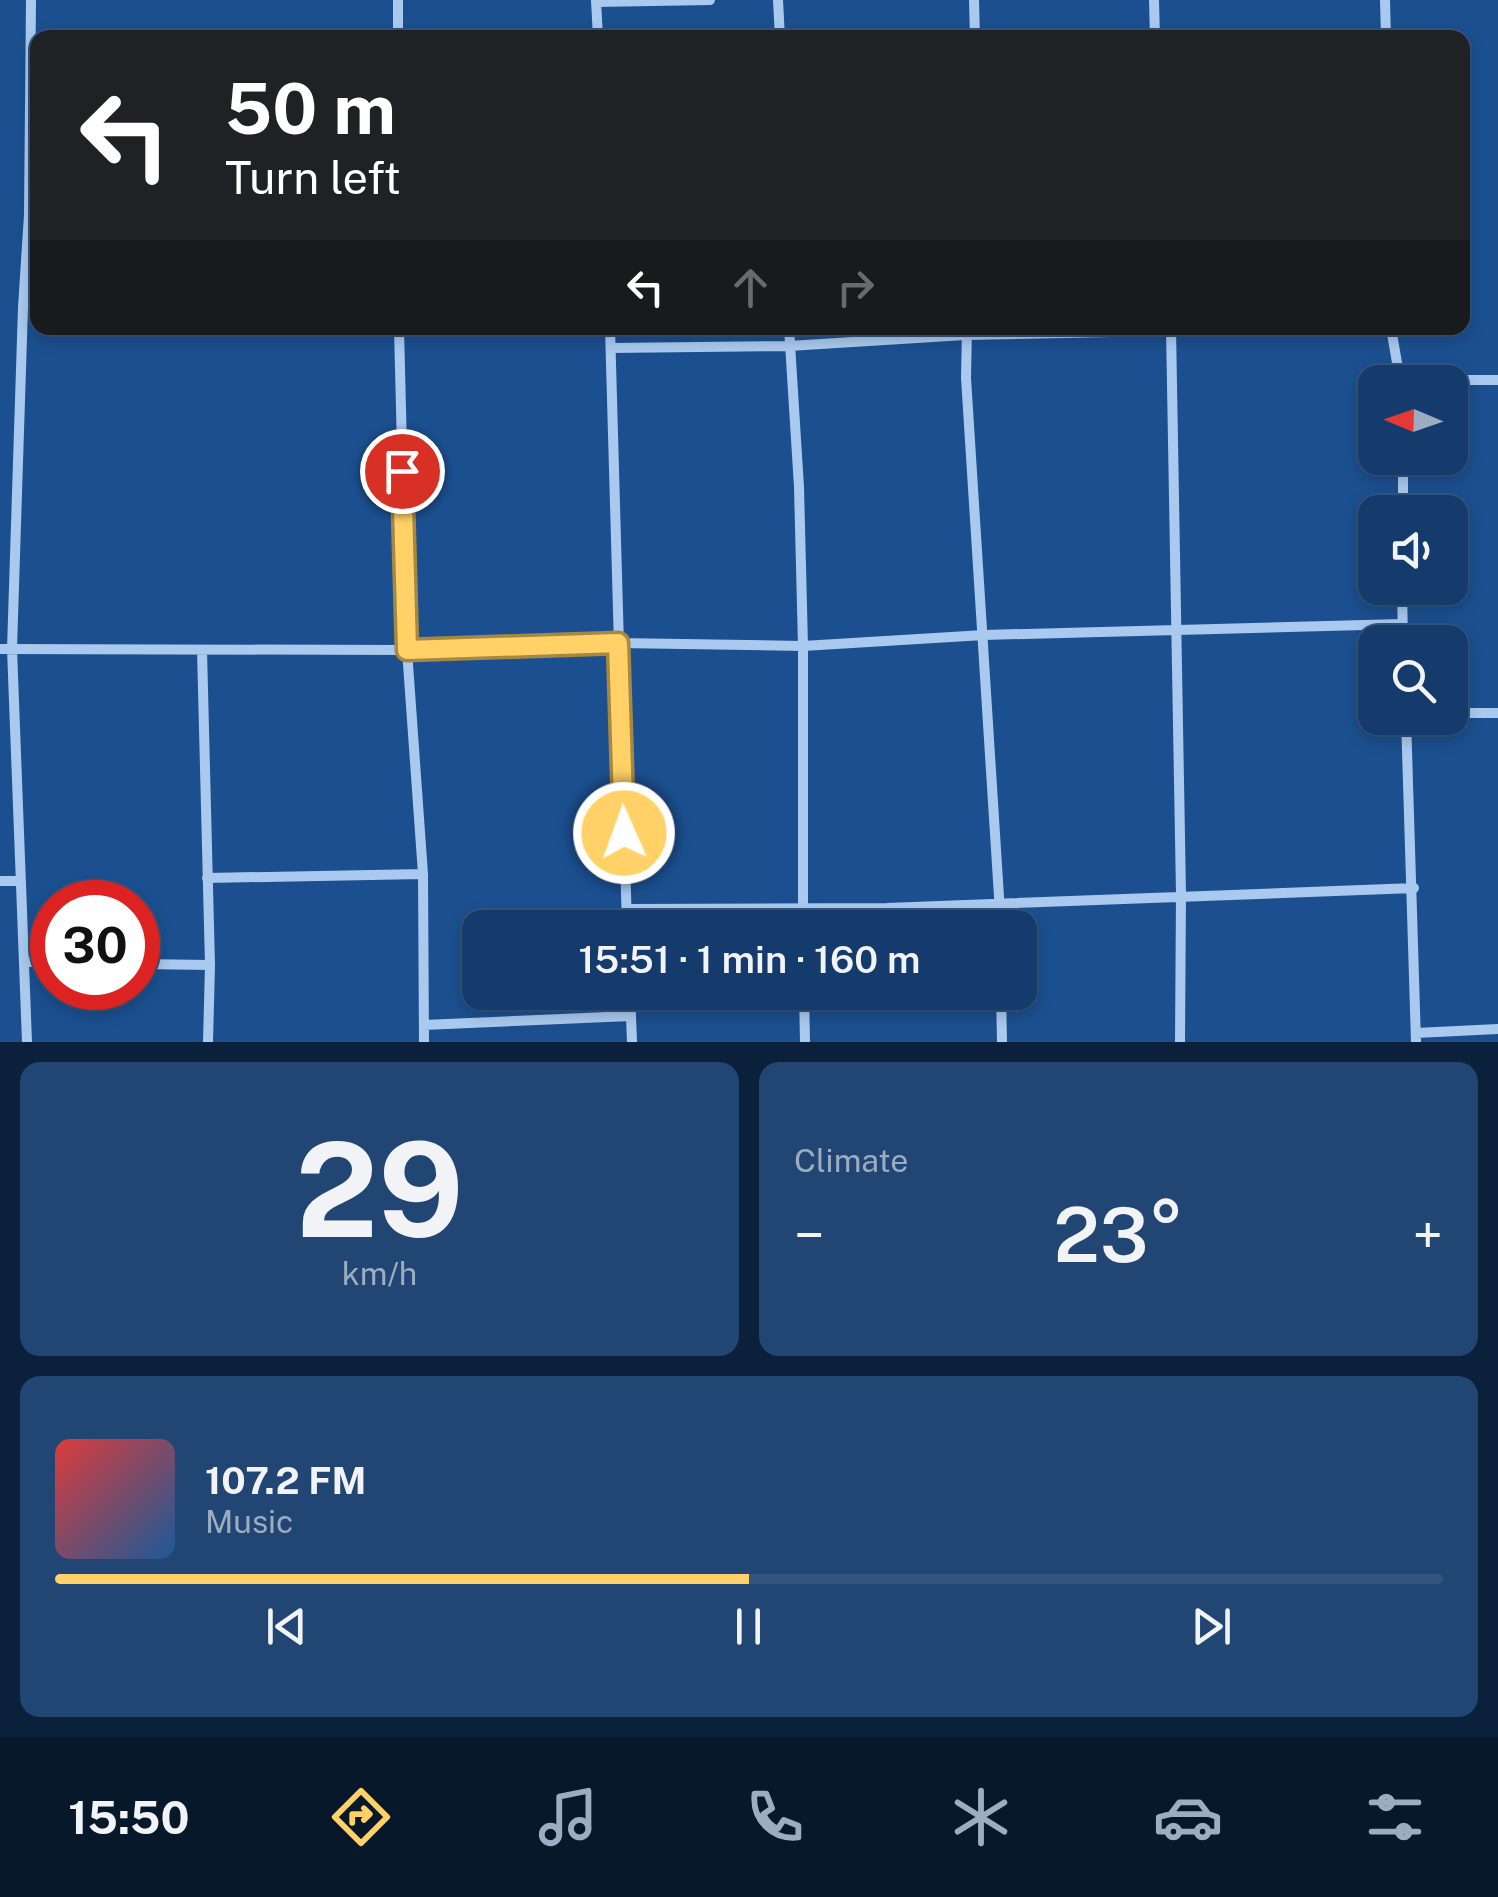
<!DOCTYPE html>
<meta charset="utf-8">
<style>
body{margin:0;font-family:"Public Sans",sans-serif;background:#214673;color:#f1f3f6;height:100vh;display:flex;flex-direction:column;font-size:38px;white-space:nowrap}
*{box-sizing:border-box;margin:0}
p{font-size:32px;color:#9dadc1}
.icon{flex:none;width:55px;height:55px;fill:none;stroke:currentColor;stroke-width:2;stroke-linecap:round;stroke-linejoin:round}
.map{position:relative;height:1042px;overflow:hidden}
.sheet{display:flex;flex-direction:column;gap:20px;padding:20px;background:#0b203b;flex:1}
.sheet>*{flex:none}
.hud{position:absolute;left:30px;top:30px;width:1440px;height:305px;border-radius:20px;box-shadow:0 5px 15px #0003,0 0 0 2px #33557e;background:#202124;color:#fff;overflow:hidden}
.needle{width:65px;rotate:272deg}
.fabs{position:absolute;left:1358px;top:365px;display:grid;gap:20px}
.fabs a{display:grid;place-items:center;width:110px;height:110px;border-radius:20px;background:#143b6b;box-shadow:0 5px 15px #0003,0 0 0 2px #33557e;font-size:50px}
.speed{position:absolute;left:30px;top:880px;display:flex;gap:20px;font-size:50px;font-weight:700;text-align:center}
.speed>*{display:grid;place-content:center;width:130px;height:130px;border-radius:50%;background:#143b6b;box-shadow:0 5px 15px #0003,0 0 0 2px #33557e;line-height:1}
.speed .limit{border:15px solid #d22;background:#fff;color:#111}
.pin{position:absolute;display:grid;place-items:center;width:85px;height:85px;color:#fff;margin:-42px;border:5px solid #fff;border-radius:50%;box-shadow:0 2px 10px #0007}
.me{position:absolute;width:110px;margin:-55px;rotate:358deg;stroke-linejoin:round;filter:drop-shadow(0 0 8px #0008)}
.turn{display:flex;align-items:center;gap:35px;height:210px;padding:0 30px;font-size:45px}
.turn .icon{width:130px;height:130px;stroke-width:2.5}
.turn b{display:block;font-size:70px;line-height:85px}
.lanes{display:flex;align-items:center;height:95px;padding:0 30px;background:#0003;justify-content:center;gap:50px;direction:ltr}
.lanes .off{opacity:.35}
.big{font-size:75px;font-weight:600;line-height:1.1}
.sheet .tile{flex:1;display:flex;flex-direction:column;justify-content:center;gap:15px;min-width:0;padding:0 35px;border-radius:20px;background:#214673}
.sheet .dial{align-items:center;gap:0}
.dial b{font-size:130px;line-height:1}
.song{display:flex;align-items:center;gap:30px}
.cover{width:120px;height:120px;border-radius:15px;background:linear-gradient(135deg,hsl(0 70% 55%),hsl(210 70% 35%))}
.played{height:10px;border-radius:5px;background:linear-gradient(90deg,#ffd166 50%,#33557e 50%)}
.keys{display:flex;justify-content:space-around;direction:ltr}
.heat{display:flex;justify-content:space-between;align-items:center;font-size:55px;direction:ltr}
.sheet .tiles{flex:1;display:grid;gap:20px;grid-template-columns:1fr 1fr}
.tile:last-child{grid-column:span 2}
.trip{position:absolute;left:462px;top:910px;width:575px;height:100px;border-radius:20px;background:#143b6b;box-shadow:0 5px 15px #0003,0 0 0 2px #33557e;font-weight:600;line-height:100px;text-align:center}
.dock{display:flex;height:160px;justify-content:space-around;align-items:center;background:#08182b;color:#9dadc1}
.dock .icon{width:70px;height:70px}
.dock .on{color:#ffd166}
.dock b{font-size:45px;color:#f1f3f6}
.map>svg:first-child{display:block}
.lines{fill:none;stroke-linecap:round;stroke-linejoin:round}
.street{stroke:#a9c9ee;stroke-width:10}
.route-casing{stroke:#a68842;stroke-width:25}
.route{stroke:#ffd166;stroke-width:18}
</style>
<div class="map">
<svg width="1498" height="1042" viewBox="0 0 1498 1042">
<rect width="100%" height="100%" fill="#1b4f8f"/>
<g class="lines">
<path class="street" d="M 596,0 L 598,38
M 778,0 L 780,38
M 974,0 L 975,38
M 1154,0 L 1155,38
M 1385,0 L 1386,38
M 596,2 L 710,0
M 398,38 L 398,0
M 399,328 L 407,650 L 423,874 L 424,1042
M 610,328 L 627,928
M 789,328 L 799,487 L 803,646 L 803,928
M 967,328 L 966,378 L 1001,928
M 1171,328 L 1181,894 L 1180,1042
M 1391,328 L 1400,380 L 1498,380
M 611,348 L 789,346 L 965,335 L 1309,328
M 1403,512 L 1403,458
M 1402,588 L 1403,642
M 0,649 L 407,650 L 618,643 L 803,646 L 984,635 L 1402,624
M 202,650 L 210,965 L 208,1042
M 1450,713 L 1498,713
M 1406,718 L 1416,1042
M 207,878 L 423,874
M 0,881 L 21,881
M 627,909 L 887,908 L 1414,888
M 24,962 L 52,962
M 138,964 L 210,965
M 630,992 L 632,1042
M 804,992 L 805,1042
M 1001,992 L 1002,1042
M 424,1025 L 631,1016
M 1416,1033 L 1498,1029
M 27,1042 L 12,649 L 23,307 L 29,215 L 31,0"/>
</g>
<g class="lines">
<g class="route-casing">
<path id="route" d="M 402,471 L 407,650 L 618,643 L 624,833"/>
</g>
<use href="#route" class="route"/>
</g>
</svg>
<div class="fabs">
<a><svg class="needle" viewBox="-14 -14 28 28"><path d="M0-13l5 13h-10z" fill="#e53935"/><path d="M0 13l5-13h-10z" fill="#9dadc1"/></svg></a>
<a><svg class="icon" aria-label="sound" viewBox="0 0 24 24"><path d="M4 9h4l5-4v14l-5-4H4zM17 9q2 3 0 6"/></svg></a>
<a><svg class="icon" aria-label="search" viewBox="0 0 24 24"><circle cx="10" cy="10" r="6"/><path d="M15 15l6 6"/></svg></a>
</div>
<div class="speed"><div class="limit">30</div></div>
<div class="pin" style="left:402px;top:471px;background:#d93025"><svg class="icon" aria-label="arrive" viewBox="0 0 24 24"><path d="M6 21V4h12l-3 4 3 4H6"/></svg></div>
<svg class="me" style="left:624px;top:833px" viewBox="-20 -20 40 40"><circle r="17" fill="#ffd166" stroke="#fff" stroke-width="3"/><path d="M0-11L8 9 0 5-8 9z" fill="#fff"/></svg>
<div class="trip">15:51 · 1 min · 160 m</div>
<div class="hud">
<div class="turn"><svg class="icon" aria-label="left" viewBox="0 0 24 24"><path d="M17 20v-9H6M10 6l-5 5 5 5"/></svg><div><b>50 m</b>Turn left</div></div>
<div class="lanes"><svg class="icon" aria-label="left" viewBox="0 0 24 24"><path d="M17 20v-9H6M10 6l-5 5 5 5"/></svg><svg class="icon off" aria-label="ahead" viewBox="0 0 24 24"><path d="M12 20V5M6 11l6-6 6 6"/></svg><svg class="icon off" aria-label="right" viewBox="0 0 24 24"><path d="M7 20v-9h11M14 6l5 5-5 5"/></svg></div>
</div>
</div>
<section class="sheet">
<div class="tiles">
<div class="tile dial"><b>29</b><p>km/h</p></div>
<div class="tile"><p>Climate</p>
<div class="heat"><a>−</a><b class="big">23°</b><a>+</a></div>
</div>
<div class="tile">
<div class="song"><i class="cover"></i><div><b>107.2 FM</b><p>Music</p></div></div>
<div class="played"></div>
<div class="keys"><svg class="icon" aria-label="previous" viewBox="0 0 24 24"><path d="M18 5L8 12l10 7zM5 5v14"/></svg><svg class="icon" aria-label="pause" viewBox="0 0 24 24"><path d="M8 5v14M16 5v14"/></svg><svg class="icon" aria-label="next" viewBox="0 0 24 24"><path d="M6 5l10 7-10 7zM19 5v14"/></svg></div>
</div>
</div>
</section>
<nav class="dock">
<b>15:50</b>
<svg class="icon on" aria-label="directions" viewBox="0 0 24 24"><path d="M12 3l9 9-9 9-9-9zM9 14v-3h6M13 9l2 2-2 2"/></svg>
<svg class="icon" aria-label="music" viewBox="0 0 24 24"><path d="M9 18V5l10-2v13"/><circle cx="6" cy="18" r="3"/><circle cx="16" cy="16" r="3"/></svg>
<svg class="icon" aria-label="phone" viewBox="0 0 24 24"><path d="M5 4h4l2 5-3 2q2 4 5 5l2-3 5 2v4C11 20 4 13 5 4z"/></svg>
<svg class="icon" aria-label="climate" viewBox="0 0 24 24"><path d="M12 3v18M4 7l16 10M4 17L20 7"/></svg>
<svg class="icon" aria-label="car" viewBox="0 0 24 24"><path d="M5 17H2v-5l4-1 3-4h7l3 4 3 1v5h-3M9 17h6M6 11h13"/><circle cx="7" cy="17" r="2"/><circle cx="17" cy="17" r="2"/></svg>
<svg class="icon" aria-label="filters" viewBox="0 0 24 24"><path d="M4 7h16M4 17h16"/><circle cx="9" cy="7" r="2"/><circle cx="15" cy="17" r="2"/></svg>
</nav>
